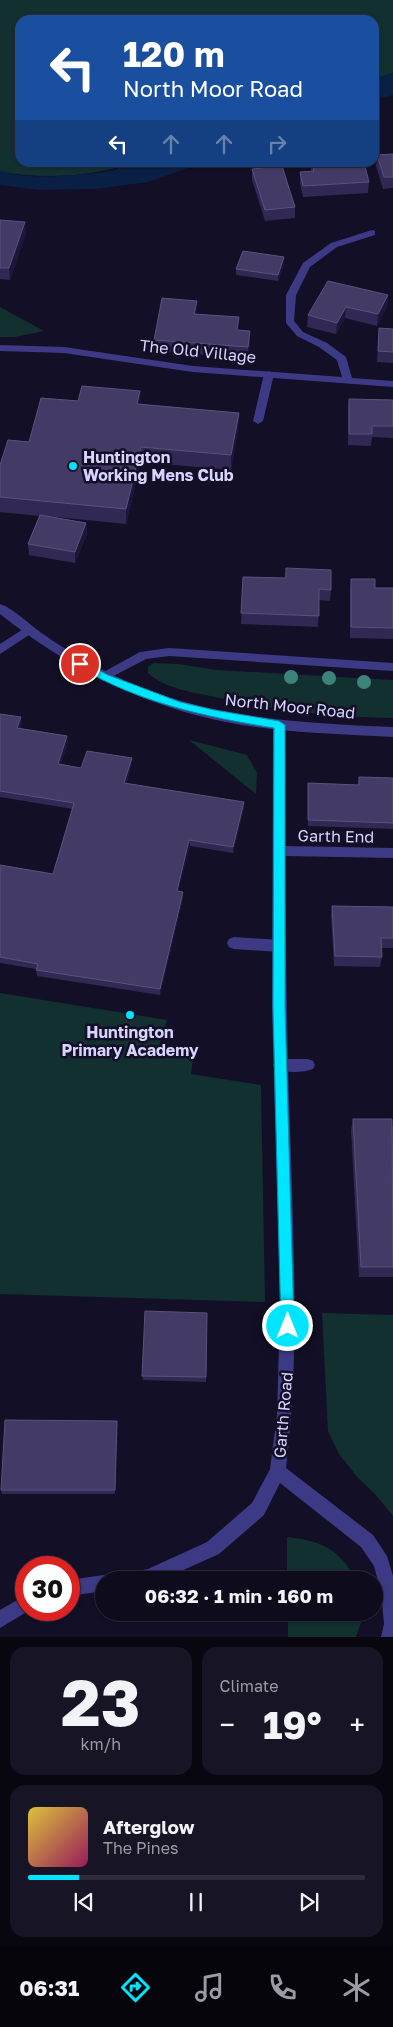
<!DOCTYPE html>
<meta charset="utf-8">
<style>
body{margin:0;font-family:"Golos Text",sans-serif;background:#171425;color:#f1f3f6;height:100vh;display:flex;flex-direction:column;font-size:19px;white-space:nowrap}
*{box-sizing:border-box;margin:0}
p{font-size:16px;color:#9b9ba3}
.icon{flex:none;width:28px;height:28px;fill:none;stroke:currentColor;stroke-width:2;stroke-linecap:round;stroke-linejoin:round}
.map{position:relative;height:1637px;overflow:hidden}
.drawer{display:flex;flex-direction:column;gap:10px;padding:10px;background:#08060f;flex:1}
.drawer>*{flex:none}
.banner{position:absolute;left:15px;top:15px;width:364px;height:152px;border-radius:15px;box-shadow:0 1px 4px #0004,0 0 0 1px #2e2b3b;background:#1a4fa0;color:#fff;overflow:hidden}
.speed{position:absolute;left:15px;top:1556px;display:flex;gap:10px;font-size:25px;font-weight:700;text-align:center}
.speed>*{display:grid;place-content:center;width:65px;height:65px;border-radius:50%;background:#0e0b1c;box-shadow:0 1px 4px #0004,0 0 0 1px #2e2b3b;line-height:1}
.speed .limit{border:8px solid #d22;background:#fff;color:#111}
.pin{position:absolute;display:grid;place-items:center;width:42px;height:42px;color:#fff;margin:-21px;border:2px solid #fff;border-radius:50%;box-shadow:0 1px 5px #0007}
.me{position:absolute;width:55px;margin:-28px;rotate:0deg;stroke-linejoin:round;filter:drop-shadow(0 0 4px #0008)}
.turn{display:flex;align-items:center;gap:18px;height:105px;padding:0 25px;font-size:22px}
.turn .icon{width:65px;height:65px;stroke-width:2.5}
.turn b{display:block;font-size:35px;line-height:42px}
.lanes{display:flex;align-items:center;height:48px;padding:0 25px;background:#0003;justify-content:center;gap:25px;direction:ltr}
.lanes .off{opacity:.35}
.big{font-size:38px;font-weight:700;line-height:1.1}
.drawer .card{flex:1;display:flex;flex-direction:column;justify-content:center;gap:8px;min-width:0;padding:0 18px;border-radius:15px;background:#171425}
.drawer .dial{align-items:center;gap:0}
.dial b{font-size:65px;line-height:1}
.song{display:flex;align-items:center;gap:15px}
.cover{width:60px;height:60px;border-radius:8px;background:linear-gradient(135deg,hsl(50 70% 55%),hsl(330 70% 35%))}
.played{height:5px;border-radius:2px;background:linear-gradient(90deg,#00e5ff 15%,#2e2b3b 15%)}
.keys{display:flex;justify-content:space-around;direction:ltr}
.heat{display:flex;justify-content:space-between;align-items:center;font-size:28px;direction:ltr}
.drawer .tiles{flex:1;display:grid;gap:10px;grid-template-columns:1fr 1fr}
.card:last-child{grid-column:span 2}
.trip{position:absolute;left:95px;top:1571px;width:288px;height:50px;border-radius:25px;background:#0e0b1c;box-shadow:0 1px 4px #0004,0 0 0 1px #2e2b3b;font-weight:700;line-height:50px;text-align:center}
.menu{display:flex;height:80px;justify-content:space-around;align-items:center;background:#06040b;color:#9b9ba3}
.menu .icon{width:35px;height:35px}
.menu .active{color:#00e5ff}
.menu b{font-size:22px;color:#f1f3f6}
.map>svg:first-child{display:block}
.green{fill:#12302f}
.water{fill:#0a1f44}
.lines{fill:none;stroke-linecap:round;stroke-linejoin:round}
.service{fill:#3d3a85;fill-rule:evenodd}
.minor{fill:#3d3a85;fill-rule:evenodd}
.tertiary{fill:#3d3a85;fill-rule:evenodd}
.tree{fill:#3d827b}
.wall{fill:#312854}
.shaded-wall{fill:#1d163a}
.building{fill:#433a66;stroke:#5a527e}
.route{fill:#00e5ff;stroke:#0095a6}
.poi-dot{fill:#00e5ff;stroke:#130f26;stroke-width:2}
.labels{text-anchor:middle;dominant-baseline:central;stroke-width:5;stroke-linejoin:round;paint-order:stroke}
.street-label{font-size:16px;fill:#d9d4ff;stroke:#130f26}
.poi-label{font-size:16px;font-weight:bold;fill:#d9d4ff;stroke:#130f26;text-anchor:start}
</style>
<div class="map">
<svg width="393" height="1637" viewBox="0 0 393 1637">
<rect width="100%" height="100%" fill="#130f26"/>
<path class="green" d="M 0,0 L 393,0 L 393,73 L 374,79 L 374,20 L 20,20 L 20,162 L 134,163 C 87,177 48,179 0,172 Z
M 0,307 L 44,331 L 15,337 L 0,337 Z
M 154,663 L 178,664 L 217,670 L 393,680 L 393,718 C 333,717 274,710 215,697 C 192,692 166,689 148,673 L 148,667 Z
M 189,740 L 247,755 L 257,773 L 256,794 Z
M 0,993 L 167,1020 L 159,1046 L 194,1053 L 191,1074 L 261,1085 L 265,1302 L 0,1294 Z
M 322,1313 L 393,1315 L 393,1516 L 376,1495 L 358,1478 L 339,1454 L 328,1431 Z
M 287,1537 C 318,1540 342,1549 355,1580 L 287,1580 Z
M 288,1613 L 361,1613 L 362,1619 L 356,1637 L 288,1637 Z"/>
<path class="water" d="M 393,73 L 393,95 L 374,100 L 374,79 Z
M 134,163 L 202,163 L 148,182 L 95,189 L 39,190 L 0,185 L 0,170 C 21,181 80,175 105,172 C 114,170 125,166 134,163 Z"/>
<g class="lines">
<path class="service" d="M 269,371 L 274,374 L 263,421 L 258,424 L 253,421 L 264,374 Z
M 28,626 L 32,627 L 34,630 L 32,633 L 0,654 L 0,644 Z
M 169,648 L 393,663 L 393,671 L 169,656 L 146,659 L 104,681 L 98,677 L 100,674 L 140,652 Z
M 234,937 L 279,940 L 284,942 L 286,946 L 284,950 L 279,952 L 234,949 L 229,947 L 227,943 L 229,939 Z
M 280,1059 L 308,1059 L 313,1061 L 315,1065 L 313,1069 C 303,1073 285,1073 275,1069 L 273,1065 L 275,1061 Z"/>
<path class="minor" d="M 372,230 L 375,231 L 375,235 L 337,247 L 310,267 L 296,295 L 294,321 L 303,332 L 327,343 L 346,357 L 352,378 L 393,381 L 393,387 L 193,372 L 64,353 L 0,351 L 0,345 L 64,347 L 193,366 L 342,377 L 337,360 L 319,347 L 297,336 L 286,323 L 286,295 L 303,263 L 331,243 Z
M 279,720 L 283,722 L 285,725 L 285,846 L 393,848 L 393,858 L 285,856 C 286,956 287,1055 291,1155 C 294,1259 299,1363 286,1468 L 373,1535 L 387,1556 L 393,1576 L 393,1637 L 381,1637 L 384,1624 L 381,1592 L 374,1566 L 361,1547 L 280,1483 L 264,1515 L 219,1554 L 161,1580 L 119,1580 L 121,1574 L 148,1569 L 207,1542 L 252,1503 L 270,1469 L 277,1415 L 280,1308 L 272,1007 L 273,725 L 275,722 Z
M 104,1575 L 110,1577 L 111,1580 L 104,1580 L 104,1591 L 69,1596 L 69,1580 Z
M 26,1595 L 26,1610 L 30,1610 L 0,1628 L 0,1610 Z"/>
<path class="tertiary" d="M 0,604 C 13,608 31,626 43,634 C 64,649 86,661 109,673 C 198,718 295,723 393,727 L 393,737 C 339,734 284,733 231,723 C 145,707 68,668 0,614 Z"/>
</g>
<g class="tree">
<circle cx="291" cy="677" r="7"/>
<circle cx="329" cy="678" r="7"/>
<circle cx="364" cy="682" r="7"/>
</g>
<path class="wall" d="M 393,154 L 393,188 L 383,189 L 376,166 L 377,155 Z
M 311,162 L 364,162 L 369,182 L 368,193 L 303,197 L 300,183 L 300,172 L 311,171 Z
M 252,169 L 295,207 L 295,218 L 265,221 L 252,180 Z
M 0,220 L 26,233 L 10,280 L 0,279 Z
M 284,257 L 284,264 L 278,281 L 236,275 L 236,269 Z
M 388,295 L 387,307 L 377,326 L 345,318 L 336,334 L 307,327 L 308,315 Z
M 197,312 L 197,314 L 239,330 L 250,342 L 248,358 L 155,351 L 154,340 Z
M 379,328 L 393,329 L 393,363 L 377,362 Z
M 349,399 L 393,400 L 393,438 L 372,437 L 371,446 L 348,445 L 348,410 Z
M 78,401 L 141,404 L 239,413 L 238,428 L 231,470 L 141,462 L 126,524 L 46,516 L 86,523 L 87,534 L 75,563 L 29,555 L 28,544 L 40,516 L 0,512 L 0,465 Z
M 286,568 L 331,590 L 330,601 L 319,600 L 318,627 L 241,624 L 243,577 L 285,578 Z
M 351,579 L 375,588 L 393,588 L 393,639 L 350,638 L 350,590 Z
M 0,714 L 22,723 L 20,728 L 68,742 L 61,764 L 81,768 L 132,764 L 126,784 L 244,808 L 233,853 L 190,846 L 178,891 L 183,898 L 160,995 L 37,976 L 36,969 L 0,963 L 0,865 L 53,874 L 73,809 L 0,797 Z
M 359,777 L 393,778 L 393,829 L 308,826 L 308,783 L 358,785 Z
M 332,906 L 393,907 L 393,948 L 381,948 L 382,957 L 380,967 L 334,966 L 331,916 Z
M 353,1119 L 393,1126 L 393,1277 L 359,1277 L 351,1130 Z
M 207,1313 L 206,1382 L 143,1380 L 142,1376 Z
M 117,1421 L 115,1494 L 2,1494 L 1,1490 Z"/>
<path class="shaded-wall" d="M 25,222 L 26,233 L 10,280 L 9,268 Z
M 284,257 L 284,264 L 278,281 L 278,275 Z
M 388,295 L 387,307 L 377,326 L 378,314 Z
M 197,301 L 197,312 L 194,325 L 194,314 Z
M 346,307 L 345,318 L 336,334 L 337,323 Z
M 250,331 L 250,342 L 248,358 L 248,347 Z
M 140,391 L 141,406 L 137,404 Z
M 239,413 L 238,428 L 231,470 L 231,455 Z
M 141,447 L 141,462 L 126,524 L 126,509 Z
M 86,523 L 87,534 L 75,563 L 75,552 Z
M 21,717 L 22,723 L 18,734 L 17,728 Z
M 67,736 L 68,742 L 59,770 L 58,764 Z
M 132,758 L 132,764 L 124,789 L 124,783 Z
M 244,802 L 244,808 L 233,853 L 233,847 Z
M 189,840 L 190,846 L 177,897 L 177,891 Z
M 183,892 L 183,898 L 160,995 L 160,989 Z
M 117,1421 L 118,1425 L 115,1494 L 115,1490 Z"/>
<path class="building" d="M 393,154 L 393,177 L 384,177 L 377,155 Z
M 312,162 L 364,162 L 369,182 L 303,186 L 300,172 L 314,171 Z
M 282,166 L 295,207 L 265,210 L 252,169 Z
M 0,220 L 25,222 L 9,268 L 0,268 Z
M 243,251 L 284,257 L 278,275 L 236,269 Z
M 328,281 L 388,295 L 378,314 L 346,307 L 337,323 L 308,315 Z
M 162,298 L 197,301 L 194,314 L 239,317 L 237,330 L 250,331 L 248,347 L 154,340 Z
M 379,328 L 393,329 L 393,352 L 378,351 Z
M 82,386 L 140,391 L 137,404 L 239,413 L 231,455 L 141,447 L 126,509 L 0,497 L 0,465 L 8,440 L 29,442 L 41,398 L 78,401 Z
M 349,399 L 393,400 L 393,426 L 372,426 L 372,434 L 349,434 Z
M 40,515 L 86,523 L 75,552 L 28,544 Z
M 286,568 L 331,570 L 331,590 L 319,589 L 319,616 L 241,613 L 243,577 L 286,578 Z
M 351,579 L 375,579 L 375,588 L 393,588 L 393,628 L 351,627 Z
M 0,714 L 21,717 L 17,728 L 67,736 L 58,764 L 81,768 L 87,751 L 132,758 L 124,783 L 244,802 L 233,847 L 189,840 L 177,891 L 183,892 L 160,989 L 36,970 L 38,964 L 0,957 L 0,865 L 53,874 L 74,803 L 0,791 Z
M 359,777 L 393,778 L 393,823 L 308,820 L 308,783 L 359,785 Z
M 332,906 L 393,907 L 393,938 L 381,938 L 382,957 L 335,956 Z
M 353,1119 L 392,1119 L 393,1267 L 361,1267 Z
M 145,1311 L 207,1313 L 206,1377 L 142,1376 Z
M 5,1420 L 117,1421 L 115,1490 L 1,1490 Z"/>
<path class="route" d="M 80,660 L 108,675 L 180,702 L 214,710 L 279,721 L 285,725 L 285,1007 L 294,1326 L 292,1330 L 288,1332 L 283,1330 L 281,1326 L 273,1007 L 274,728 C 205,717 137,702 77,666 L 75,664 L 77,661 Z"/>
<g class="poi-dot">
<circle cx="73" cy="466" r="5"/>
<circle cx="130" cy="1015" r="5"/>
</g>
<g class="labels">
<g class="street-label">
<text transform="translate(198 351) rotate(6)">The Old Village</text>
<text transform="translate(290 706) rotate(6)">North Moor Road</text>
<text transform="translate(336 836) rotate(1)">Garth End</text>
<text transform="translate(283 1415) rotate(-85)">Garth Road</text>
</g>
<g class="poi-label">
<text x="83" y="457">Huntington<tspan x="83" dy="18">Working Mens Club</tspan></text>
<text x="130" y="1032" text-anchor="middle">Huntington<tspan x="130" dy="18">Primary Academy</tspan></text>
</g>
</g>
</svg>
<div class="speed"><div class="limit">30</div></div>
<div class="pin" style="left:80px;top:664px;background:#d93025"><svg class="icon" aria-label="arrive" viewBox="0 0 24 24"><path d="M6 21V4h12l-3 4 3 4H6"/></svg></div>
<svg class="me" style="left:288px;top:1326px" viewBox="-20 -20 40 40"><circle r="17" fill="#00e5ff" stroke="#fff" stroke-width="3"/><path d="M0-11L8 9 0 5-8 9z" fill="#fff"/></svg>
<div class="trip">06:32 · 1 min · 160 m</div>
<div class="banner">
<div class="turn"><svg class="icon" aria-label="left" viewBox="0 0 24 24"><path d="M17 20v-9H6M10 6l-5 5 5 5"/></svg><div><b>120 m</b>North Moor Road</div></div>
<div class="lanes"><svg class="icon" aria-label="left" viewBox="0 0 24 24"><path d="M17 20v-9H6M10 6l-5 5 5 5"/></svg><svg class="icon off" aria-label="ahead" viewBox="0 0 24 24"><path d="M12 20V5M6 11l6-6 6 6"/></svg><svg class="icon off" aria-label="ahead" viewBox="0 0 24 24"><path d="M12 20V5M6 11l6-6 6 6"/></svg><svg class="icon off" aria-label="right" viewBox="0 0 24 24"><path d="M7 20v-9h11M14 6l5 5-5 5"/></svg></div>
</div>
</div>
<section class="drawer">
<div class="tiles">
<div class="card dial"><b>23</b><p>km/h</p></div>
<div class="card"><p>Climate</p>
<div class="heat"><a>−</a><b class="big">19°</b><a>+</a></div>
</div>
<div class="card">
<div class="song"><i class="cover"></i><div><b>Afterglow</b><p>The Pines</p></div></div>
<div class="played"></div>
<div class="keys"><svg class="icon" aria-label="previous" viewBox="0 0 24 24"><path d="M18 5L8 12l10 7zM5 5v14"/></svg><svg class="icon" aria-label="pause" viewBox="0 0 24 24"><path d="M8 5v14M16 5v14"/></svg><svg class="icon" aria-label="next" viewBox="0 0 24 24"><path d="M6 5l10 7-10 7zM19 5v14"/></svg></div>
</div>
</div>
</section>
<nav class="menu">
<b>06:31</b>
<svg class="icon active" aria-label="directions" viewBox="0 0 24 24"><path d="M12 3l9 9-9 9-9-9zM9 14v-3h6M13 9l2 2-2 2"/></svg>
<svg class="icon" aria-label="music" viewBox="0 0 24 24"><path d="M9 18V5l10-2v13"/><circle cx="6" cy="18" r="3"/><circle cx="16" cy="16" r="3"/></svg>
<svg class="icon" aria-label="phone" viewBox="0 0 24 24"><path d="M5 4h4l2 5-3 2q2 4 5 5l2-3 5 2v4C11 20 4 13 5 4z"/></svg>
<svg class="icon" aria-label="climate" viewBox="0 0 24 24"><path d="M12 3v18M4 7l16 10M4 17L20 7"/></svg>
</nav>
